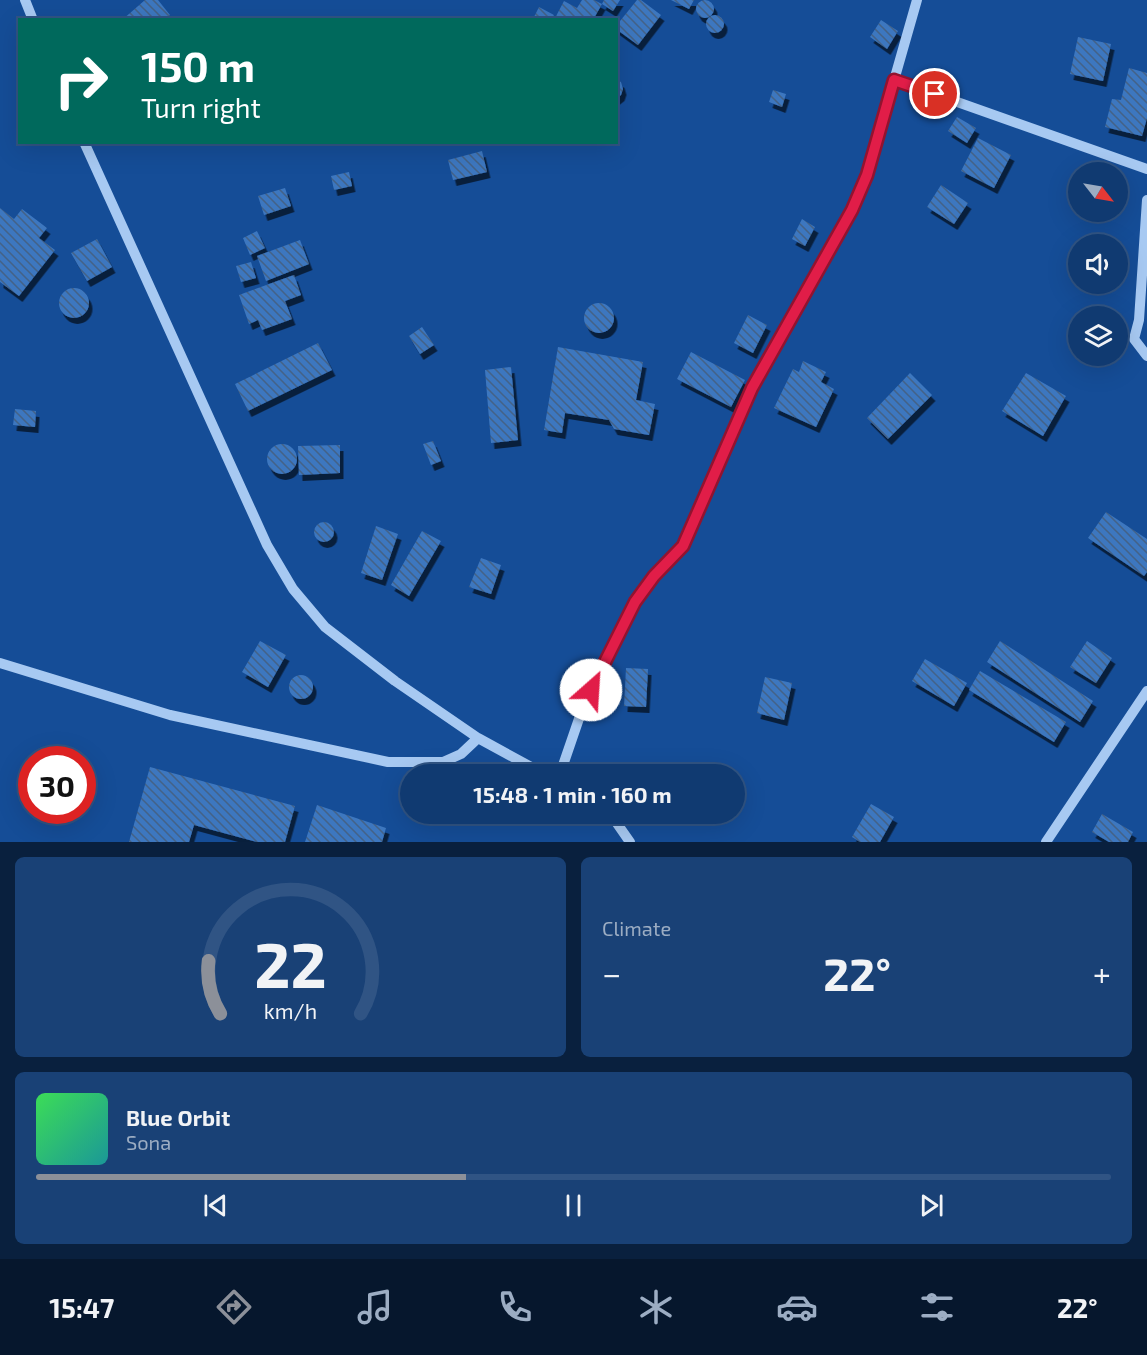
<!DOCTYPE html>
<meta charset="utf-8">
<style>
body{margin:0;font-family:"Exo 2",sans-serif;background:#194176;color:#f1f3f6;height:100vh;display:flex;flex-direction:column;font-size:22px;white-space:nowrap}
*{box-sizing:border-box;margin:0}
p{font-size:20px;color:#9cadc3}
.icon{flex:none;width:33px;height:33px;fill:none;stroke:currentColor;stroke-width:2;stroke-linecap:round;stroke-linejoin:round}
.map{position:relative;height:842px;overflow:hidden}
.panel{display:flex;flex-direction:column;gap:15px;padding:15px;background:#09203e;flex:1}
.panel>*{flex:none}
.guide{position:absolute;left:18px;top:18px;width:600px;height:126px;border-radius:0px;box-shadow:0 6px 24px #0002,0 0 0 2px #305484;background:#00695c;color:#fff;overflow:hidden}
.needle{width:39px;rotate:121deg}
.tools{position:absolute;left:1068px;top:162px;display:grid;gap:12px}
.tools a{display:grid;place-items:center;width:60px;height:60px;border-radius:50%;background:#103a71;box-shadow:0 6px 24px #0002,0 0 0 2px #305484;font-size:30px}
.speed{position:absolute;left:18px;top:746px;display:flex;gap:12px;font-size:30px;font-weight:700;text-align:center}
.speed>*{display:grid;place-content:center;width:78px;height:78px;border-radius:50%;background:#103a71;box-shadow:0 6px 24px #0002,0 0 0 2px #305484;line-height:1}
.speed .limit{border:9px solid #d22;background:#fff;color:#111}
.pin{position:absolute;display:grid;place-items:center;width:51px;height:51px;color:#fff;margin:-26px;border:3px solid #fff;border-radius:50%;box-shadow:0 2px 6px #0007}
.me{position:absolute;width:66px;margin:-33px;rotate:26deg;stroke-linejoin:round;filter:drop-shadow(0 0 4px #0008)}
.turn{display:flex;align-items:center;gap:21px;height:126px;padding:0 24px;font-size:27px}
.turn .icon{width:78px;height:78px;stroke-width:2.5}
.turn b{display:block;font-size:42px;line-height:51px}
.big{font-size:45px;font-weight:700;line-height:1.1}
.panel .card{flex:1;display:flex;flex-direction:column;justify-content:center;gap:9px;min-width:0;padding:0 21px;border-radius:9px;background:#194176}
.panel .dial{align-items:center;gap:0}
.dial svg{height:156px;overflow:visible;fill:none;stroke:#305484;stroke-width:7;stroke-linecap:round;text-anchor:middle}
.dial text{fill:#f1f3f6;stroke:none}
.song{display:flex;align-items:center;gap:18px}
.cover{width:72px;height:72px;border-radius:9px;background:linear-gradient(135deg,hsl(130 70% 55%),hsl(180 70% 35%))}
.played{height:6px;border-radius:3px;background:linear-gradient(90deg,#8c9099 40%,#305484 40%)}
.keys{display:flex;justify-content:space-around;direction:ltr}
.heat{display:flex;justify-content:space-between;align-items:center;font-size:33px;direction:ltr}
.panel .tiles{flex:1;display:grid;gap:15px;grid-template-columns:1fr 1fr}
.card:last-child{grid-column:span 2}
.trip{position:absolute;left:400px;top:764px;width:345px;height:60px;border-radius:30px;background:#103a71;box-shadow:0 6px 24px #0002,0 0 0 2px #305484;font-weight:700;line-height:60px;text-align:center}
.tab-bar{display:flex;height:96px;justify-content:space-around;align-items:center;background:#06172d;color:#9cadc3}
.tab-bar .icon{width:42px;height:42px}
.tab-bar .selected{color:#8c9099}
.tab-bar b{font-size:27px;color:#f1f3f6}
.map>svg:first-child{display:block}
.building{fill:url(#building-back-hatch);filter:url(#shadow)}
.lines{fill:none;stroke-linecap:round;stroke-linejoin:round}
.minor{stroke:#a7c9f2;stroke-width:10}
.route-casing{stroke:#92132f;stroke-width:15}
.route{stroke:#e11d48;stroke-width:10}
</style>
<div class="map">
<svg width="1147" height="842" viewBox="0 0 1147 842">
<defs>
<pattern id="building-back-hatch" width="6" height="6" patternUnits="userSpaceOnUse" patternTransform="scale(1.5)"><rect width="6" height="6" fill="#3d77bf"/><path d="M-1 5l2 2M0 0l6 6M5-1l2 2" fill="none" stroke="#446286"/></pattern>
<filter id="shadow"><feDropShadow dx="3.5" dy="6" stdDeviation="0" flood-color="#0009"/></filter>
</defs>
<rect width="100%" height="100%" fill="#154d97"/>
<path class="building" d="M 145,0 L 158,0 L 170,15 L 165,20 L 122,20 Z
M 582,0 L 594,0 L 602,4 L 604,0 L 620,0 L 613,11 L 602,4 L 593,20 L 554,20 L 564,1 L 577,8 Z
M 637,0 L 641,0 L 661,15 L 638,45 L 616,29 L 616,26 Z
M 671,0 L 694,0 L 689,9 Z
M696 9a9 9 0 1 1 18 0a9 9 0 1 1-18 0Z
M 539,7 L 554,15 L 551,20 L 539,20 L 534,17 Z
M706 24a9 9 0 1 1 18 0a9 9 0 1 1-18 0Z
M 881,20 L 898,31 L 887,49 L 870,37 Z
M 1078,37 L 1111,44 L 1103,81 L 1070,74 Z
M 1129,68 L 1147,73 L 1147,118 L 1142,136 L 1105,127 L 1112,99 L 1121,100 Z
M 616,79 L 621,82 L 623,89 L 621,95 L 616,99 Z
M 773,90 L 786,94 L 782,107 L 769,102 Z
M 957,117 L 976,128 L 967,143 L 948,131 Z
M 978,138 L 1011,155 L 994,188 L 961,171 Z
M 482,151 L 487,172 L 453,180 L 448,160 Z
M 349,172 L 352,186 L 334,190 L 331,176 Z
M 941,185 L 968,203 L 954,224 L 927,207 Z
M 285,188 L 291,206 L 264,215 L 258,196 Z
M 0,208 L 14,219 L 22,209 L 47,228 L 39,238 L 55,250 L 19,296 L 0,282 Z
M 802,219 L 815,227 L 805,246 L 792,239 Z
M 257,231 L 265,248 L 250,255 L 243,238 Z
M 97,239 L 112,267 L 87,281 L 71,253 Z
M 300,240 L 309,264 L 266,281 L 257,256 Z
M 251,262 L 256,278 L 241,282 L 236,266 Z
M 294,275 L 301,295 L 285,301 L 292,319 L 262,330 L 258,320 L 249,324 L 239,295 Z
M59 303a15 15 0 1 1 30 0a15 15 0 1 1-30 0Z
M584 318a15 15 0 1 1 30 0a15 15 0 1 1-30 0Z
M 748,315 L 767,325 L 753,353 L 734,343 Z
M 422,327 L 434,345 L 420,354 L 409,336 Z
M 318,343 L 332,370 L 248,411 L 235,384 Z
M 558,347 L 643,362 L 636,400 L 655,404 L 649,435 L 614,429 L 609,420 L 565,413 L 562,433 L 544,430 Z
M 691,352 L 745,380 L 731,407 L 677,379 Z
M 803,361 L 826,372 L 821,382 L 834,389 L 816,427 L 774,408 L 793,369 L 799,372 Z
M 511,367 L 518,440 L 491,443 L 485,370 Z
M 910,373 L 932,395 L 888,439 L 867,418 Z
M 1026,373 L 1066,396 L 1043,436 L 1002,411 Z
M 15,409 L 36,411 L 35,427 L 13,425 Z
M 433,441 L 441,461 L 431,465 L 423,444 Z
M267 459a15 15 0 1 1 30 0a15 15 0 1 1-30 0Z
M 340,445 L 340,473 L 299,475 L 298,446 Z
M 1106,512 L 1147,539 L 1147,572 L 1144,576 L 1088,538 Z
M314 532a10 10 0 1 1 20 0a10 10 0 1 1-20 0Z
M 376,526 L 398,534 L 382,580 L 361,573 Z
M 422,531 L 441,541 L 409,596 L 391,585 Z
M 481,558 L 501,565 L 491,594 L 469,587 Z
M 260,641 L 286,655 L 268,687 L 242,672 Z
M 1000,641 L 1093,701 L 1080,722 L 987,662 Z
M 1087,641 L 1112,658 L 1096,683 L 1070,667 Z
M 925,659 L 967,683 L 954,706 L 912,681 Z
M 626,668 L 648,669 L 646,707 L 624,706 Z
M 980,671 L 1066,722 L 1054,742 L 969,690 Z
M289 687a12 12 0 1 1 24 0a12 12 0 1 1-24 0Z
M 765,677 L 792,683 L 784,720 L 757,713 Z
M 150,767 L 295,806 L 285,842 L 257,842 L 194,825 L 189,842 L 129,842 Z
M 871,804 L 894,817 L 880,842 L 860,842 L 852,837 Z
M 317,805 L 386,828 L 382,842 L 305,842 Z
M 1102,814 L 1133,832 L 1128,842 L 1109,842 L 1092,832 Z"/>
<g class="lines">
<path class="minor" d="M 25,0 L 33,20
M 895,80 L 1147,169
M 84,142 L 267,545 L 293,589 L 325,627 L 395,681 L 478,738 L 544,774
M 1147,200 L 1139,320 L 1134,339 L 1147,356
M 0,663 L 170,715 L 388,762 L 443,762 L 461,754 L 478,738
M 560,774 L 583,707 L 635,602 L 654,576 L 683,546 L 752,388 L 852,210 L 867,175 L 917,0
M 604,813 L 616,822 L 630,842
M 1046,842 L 1147,691"/>
</g>
<g class="lines">
<g class="route-casing">
<path id="route" d="M 591,690 L 635,602 L 654,576 L 683,546 L 752,388 L 852,210 L 867,175 L 894,80 L 935,94"/>
</g>
<use href="#route" class="route"/>
</g>
</svg>
<div class="tools">
<a><svg class="needle" viewBox="-14 -14 28 28"><path d="M0-13l5 13h-10z" fill="#e53935"/><path d="M0 13l5-13h-10z" fill="#9cadc3"/></svg></a>
<a><svg class="icon" aria-label="sound" viewBox="0 0 24 24"><path d="M4 9h4l5-4v14l-5-4H4zM17 9q2 3 0 6"/></svg></a>
<a><svg class="icon" aria-label="layers" viewBox="0 0 24 24"><path d="M12 4l9 5-9 5-9-5zM3 14l9 5 9-5"/></svg></a>
</div>
<div class="speed"><div class="limit">30</div></div>
<div class="pin" style="left:935px;top:94px;background:#d93025"><svg class="icon" aria-label="arrive" viewBox="0 0 24 24"><path d="M6 21V4h12l-3 4 3 4H6"/></svg></div>
<svg class="me" style="left:591px;top:690px" viewBox="-20 -20 40 40"><circle r="19" fill="#fff"/><path d="M0-13L10 11 0 6-10 11z" fill="#e11d48"/></svg>
<div class="trip">15:48 · 1 min · 160 m</div>
<div class="guide">
<div class="turn"><svg class="icon" aria-label="right" viewBox="0 0 24 24"><path d="M7 20v-9h11M14 6l5 5-5 5"/></svg><div><b>150 m</b>Turn right</div></div>
</div>
</div>
<section class="panel">
<div class="tiles">
<div class="card dial"><svg viewBox="0 0 100 80">
<path d="M14 69A42 42 0 1 1 86 69"/>
<path d="M14 69A42 42 0 0 1 8 42" stroke="#8c9099"/>
<text x="50" y="56" font-size="32" font-weight="700">22</text>
<text x="50" y="72" font-size="11">km/h</text>
</svg></div>
<div class="card"><p>Climate</p>
<div class="heat"><a>−</a><b class="big">22°</b><a>+</a></div>
</div>
<div class="card">
<div class="song"><i class="cover"></i><div><b>Blue Orbit</b><p>Sona</p></div></div>
<div class="played"></div>
<div class="keys"><svg class="icon" aria-label="previous" viewBox="0 0 24 24"><path d="M18 5L8 12l10 7zM5 5v14"/></svg><svg class="icon" aria-label="pause" viewBox="0 0 24 24"><path d="M8 5v14M16 5v14"/></svg><svg class="icon" aria-label="next" viewBox="0 0 24 24"><path d="M6 5l10 7-10 7zM19 5v14"/></svg></div>
</div>
</div>
</section>
<nav class="tab-bar">
<b>15:47</b>
<svg class="icon selected" aria-label="directions" viewBox="0 0 24 24"><path d="M12 3l9 9-9 9-9-9zM9 14v-3h6M13 9l2 2-2 2"/></svg>
<svg class="icon" aria-label="music" viewBox="0 0 24 24"><path d="M9 18V5l10-2v13"/><circle cx="6" cy="18" r="3"/><circle cx="16" cy="16" r="3"/></svg>
<svg class="icon" aria-label="phone" viewBox="0 0 24 24"><path d="M5 4h4l2 5-3 2q2 4 5 5l2-3 5 2v4C11 20 4 13 5 4z"/></svg>
<svg class="icon" aria-label="climate" viewBox="0 0 24 24"><path d="M12 3v18M4 7l16 10M4 17L20 7"/></svg>
<svg class="icon" aria-label="car" viewBox="0 0 24 24"><path d="M5 17H2v-5l4-1 3-4h7l3 4 3 1v5h-3M9 17h6M6 11h13"/><circle cx="7" cy="17" r="2"/><circle cx="17" cy="17" r="2"/></svg>
<svg class="icon" aria-label="filters" viewBox="0 0 24 24"><path d="M4 7h16M4 17h16"/><circle cx="9" cy="7" r="2"/><circle cx="15" cy="17" r="2"/></svg>
<b>22°</b>
</nav>
